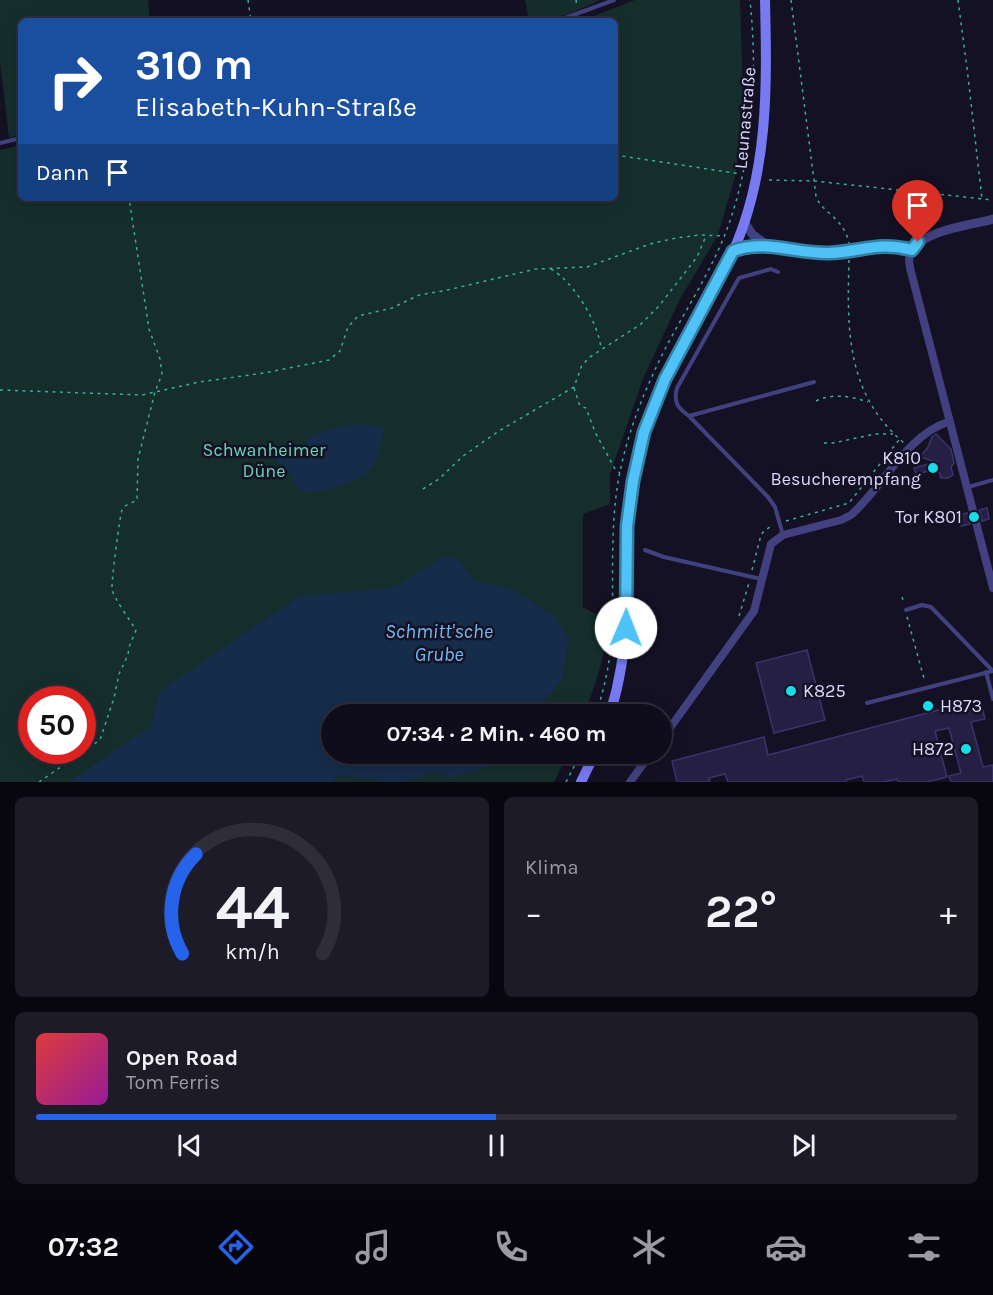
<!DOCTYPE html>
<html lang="de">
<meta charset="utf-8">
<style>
body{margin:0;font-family:Karla,sans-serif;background:#1d1b28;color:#f1f3f6;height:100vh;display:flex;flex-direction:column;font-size:22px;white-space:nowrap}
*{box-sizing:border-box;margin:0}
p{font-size:20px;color:#9b9ca3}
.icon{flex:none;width:33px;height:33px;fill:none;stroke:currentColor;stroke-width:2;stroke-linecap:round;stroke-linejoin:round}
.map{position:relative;height:782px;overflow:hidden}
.details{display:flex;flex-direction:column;gap:15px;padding:15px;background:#08070f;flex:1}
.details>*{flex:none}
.top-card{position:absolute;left:18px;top:18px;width:600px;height:183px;border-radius:9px;box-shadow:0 3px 15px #0003,0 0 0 2px #2f2d3a;background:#1a4fa0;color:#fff;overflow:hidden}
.speed{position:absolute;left:18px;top:686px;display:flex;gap:12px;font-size:30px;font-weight:700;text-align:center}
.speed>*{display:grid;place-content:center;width:78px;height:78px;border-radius:50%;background:#0f0d1b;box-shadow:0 3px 15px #0003,0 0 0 2px #2f2d3a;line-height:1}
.speed .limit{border:9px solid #d22;background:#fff;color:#111}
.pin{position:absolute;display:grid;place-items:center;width:51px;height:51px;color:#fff;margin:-62px -26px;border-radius:50% 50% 50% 0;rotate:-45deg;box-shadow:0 0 6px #0007}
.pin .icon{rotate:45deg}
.me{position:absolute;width:66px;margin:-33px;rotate:1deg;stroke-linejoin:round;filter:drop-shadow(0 0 4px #0008)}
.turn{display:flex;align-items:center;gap:21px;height:126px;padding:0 18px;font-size:27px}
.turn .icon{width:78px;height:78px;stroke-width:2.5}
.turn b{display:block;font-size:42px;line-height:51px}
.then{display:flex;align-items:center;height:57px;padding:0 18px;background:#0003;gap:12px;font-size:22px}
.big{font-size:45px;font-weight:700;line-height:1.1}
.details .tile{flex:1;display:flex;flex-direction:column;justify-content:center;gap:9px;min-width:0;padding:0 21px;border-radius:9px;background:#1d1b28}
.details .dial{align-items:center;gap:0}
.dial svg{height:156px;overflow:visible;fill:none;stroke:#2f2d3a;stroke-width:7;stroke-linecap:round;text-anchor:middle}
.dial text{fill:#f1f3f6;stroke:none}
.song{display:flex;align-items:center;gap:18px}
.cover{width:72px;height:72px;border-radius:9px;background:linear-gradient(135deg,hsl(0 70% 55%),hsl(300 70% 35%))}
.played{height:6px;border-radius:3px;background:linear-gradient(90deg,#2563eb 50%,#2f2d3a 50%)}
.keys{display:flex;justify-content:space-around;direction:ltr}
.heat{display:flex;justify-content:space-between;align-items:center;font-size:33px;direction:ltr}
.details .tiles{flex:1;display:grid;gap:15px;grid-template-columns:1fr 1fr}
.tile:last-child{grid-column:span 2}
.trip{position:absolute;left:321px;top:704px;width:351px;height:60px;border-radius:30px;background:#0f0d1b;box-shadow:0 3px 15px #0003,0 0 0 2px #2f2d3a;font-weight:700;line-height:60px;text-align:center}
.tab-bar{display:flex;height:96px;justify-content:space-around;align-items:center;background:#06050b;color:#9b9ca3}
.tab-bar .icon{width:42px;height:42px}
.tab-bar .current{color:#2563eb}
.tab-bar b{font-size:27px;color:#f1f3f6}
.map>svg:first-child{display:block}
.green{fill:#152e2c;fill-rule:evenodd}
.water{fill:#152c4a}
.building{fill:#251f43;stroke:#3c336d;stroke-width:1.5}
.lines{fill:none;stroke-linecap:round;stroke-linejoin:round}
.path{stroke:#3baca1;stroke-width:1.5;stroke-dasharray:3 4.5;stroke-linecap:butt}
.service{stroke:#41417f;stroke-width:4}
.minor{stroke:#41417f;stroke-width:8}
.tertiary{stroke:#41417f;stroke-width:9}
.secondary{stroke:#787af2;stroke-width:10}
.route-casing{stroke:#337fa1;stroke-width:15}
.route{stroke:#4fc3f7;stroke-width:10}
.poi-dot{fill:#17dce9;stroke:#141124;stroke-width:2}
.labels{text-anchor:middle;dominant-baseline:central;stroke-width:5;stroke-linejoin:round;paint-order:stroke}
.street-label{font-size:18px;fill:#dbd8fb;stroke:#141124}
.park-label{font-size:18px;fill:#6bd5b6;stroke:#141124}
.poi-label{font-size:18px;fill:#dbd8fb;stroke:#141124;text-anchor:end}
.water-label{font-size:20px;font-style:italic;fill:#70bbf1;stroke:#141124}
</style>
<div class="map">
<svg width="993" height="782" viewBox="0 0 993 782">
<rect width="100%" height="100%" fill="#141124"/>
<path class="green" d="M 0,0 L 148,0 L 150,21 L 21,21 L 21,134 L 9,138 L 0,61 Z
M 525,0 L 600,0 C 576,12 555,21 529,21 Z
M 635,0 L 740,0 L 743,98 L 736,173 L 718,235 L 679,301 L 643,379 L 610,474 L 610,504 L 583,514 L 583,607 L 608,621 C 606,655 596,683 584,714 L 332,714 L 332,753 L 569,753 L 554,782 L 0,782 L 0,150 L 21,145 L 21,198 L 615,198 L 615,21 L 581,21 ZM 32,699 L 82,699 L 82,750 L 32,750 Z"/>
<path class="water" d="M 356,424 L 383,427 C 384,437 378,459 372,468 C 364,481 321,492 306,493 L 295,485 L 291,475 L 286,468 L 269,455 L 275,445 L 285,443 L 304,446 L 309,437 L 333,428 Z
M 445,556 L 459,560 L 475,581 L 512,589 L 554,616 L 569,639 L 562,680 L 534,714 L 332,714 L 332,753 L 503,753 L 489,767 L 453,777 L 432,772 L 418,779 L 390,782 L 340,775 L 332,782 L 69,782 L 150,727 L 160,691 L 300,596 L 393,588 Z"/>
<path class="building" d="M 936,434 L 951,449 L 954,463 L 951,467 L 953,475 L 948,478 L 941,478 L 938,469 L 916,474 L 914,468 L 936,462 L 920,457 L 928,447 L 932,437 Z
M 987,508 L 989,519 L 982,521 L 979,510 Z
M 967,513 L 970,524 L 961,526 L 959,515 Z
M 807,650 L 825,720 L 774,733 L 756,663 Z
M 980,699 L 985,719 L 971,722 L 983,767 L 993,765 L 993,782 L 951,782 L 949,776 L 961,773 L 949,728 L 935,731 L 947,777 L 927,782 L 898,782 L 897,779 L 884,782 L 864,782 L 862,776 L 846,780 L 846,782 L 728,782 L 725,774 L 709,778 L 710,782 L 677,782 L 672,761 L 764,737 L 768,755 Z"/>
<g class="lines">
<path class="path" d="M 248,0 L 251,21
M 576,0 L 577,7
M 791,0 L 816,196 C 822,214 843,216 849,243
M 958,0 L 967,68 L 982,199
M 615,155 L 741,174
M 769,180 L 814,181 L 993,200
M 849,260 C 847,330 846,394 904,443
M 551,269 C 574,282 599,324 601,349
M 574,388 L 580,406 L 586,408 L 595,432 L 615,469 L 620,473
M 0,390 L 142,395 L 199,382 L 264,373 L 329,360 L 340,351 L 348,327 L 358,316 L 392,308 L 419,295 L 443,291 L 536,269 L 587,267 L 650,244 L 676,238 L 700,235 L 724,236
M 816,401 C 833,393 851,396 868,402
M 824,443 L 833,443 L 875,434 L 893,434
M 423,489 L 439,479 L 463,456 L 499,431 L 574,387 L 582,365 L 590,357 L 641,324 L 659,306 L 697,257 L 706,236
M 786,521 L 849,503 L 899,440
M 752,570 L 761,535 L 764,531 L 773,525
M 902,597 L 904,603
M 739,616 L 749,583
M 907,617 L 925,682
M 596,714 C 605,687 611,658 612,630 C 614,575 609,521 621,467 C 630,426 646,387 665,349 C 685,311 708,276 724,237 C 753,164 758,77 750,0
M 39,782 L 100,740 L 114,698 L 119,674 L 128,655 L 129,647 L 136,630 C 131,622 113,597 112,589 C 111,584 120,514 122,510 C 125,504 132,503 137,500 L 138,459 L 155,392 L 162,374 L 160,359 L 149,329 L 129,198
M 566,782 L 581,753"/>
<path class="service" d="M 557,21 L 614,0
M 0,143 L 21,138
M 778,272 L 771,269 L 739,278 L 677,388 C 673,403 678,408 689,416 L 768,497 L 775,507 L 783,535
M 689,416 L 814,382
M 968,487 L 993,480
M 645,550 L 664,557 L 761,579
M 906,610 L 922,605 L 931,607 L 992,670
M 986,672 L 993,699
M 867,703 L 993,671"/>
<path class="minor" d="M 912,250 L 909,259 L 910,268 L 993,588
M 662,739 L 754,611 L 771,544 L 783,535 L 841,520 L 851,515 C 883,487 907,435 948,422
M 630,782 L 651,753"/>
<path class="tertiary" d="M 744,222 L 753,235 L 767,245
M 733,251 C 765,239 796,254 829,253 C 862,252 877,241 912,250 C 928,229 968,226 993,219"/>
<path class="secondary" d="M 610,714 C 620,682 625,649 626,616 C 627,586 625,556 627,525 C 629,500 633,474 639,450 C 658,378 702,320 732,254 C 769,173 767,86 765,0
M 581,782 L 595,753"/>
</g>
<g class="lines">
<g class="route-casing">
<path id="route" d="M 626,628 L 627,526 L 633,481 L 644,432 L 665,379 L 733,251 C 766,239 796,254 829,253 C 861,252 878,241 912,250 L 918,242"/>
</g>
<use href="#route" class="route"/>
</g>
<g class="poi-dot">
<circle cx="933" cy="468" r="6"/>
<circle cx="974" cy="517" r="6"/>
<circle cx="791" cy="691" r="6"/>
<circle cx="928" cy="706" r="6"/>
<circle cx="966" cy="749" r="6"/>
</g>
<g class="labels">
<g class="street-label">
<text transform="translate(745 118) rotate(-85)">Leunastraße</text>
</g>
<g class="park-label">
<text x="264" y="450">Schwanheimer<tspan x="264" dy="21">Düne</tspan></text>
</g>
<g class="poi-label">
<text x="921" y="458">K810<tspan x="921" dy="21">Besucherempfang</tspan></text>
<text x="962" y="517">Tor K801</text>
<text x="803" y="691" text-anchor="start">K825</text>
<text x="940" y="706" text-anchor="start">H873</text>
<text x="954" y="749">H872</text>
</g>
<g class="water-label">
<text x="439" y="631">Schmitt'sche<tspan x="439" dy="23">Grube</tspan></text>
</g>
</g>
</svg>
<div class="speed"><div class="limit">50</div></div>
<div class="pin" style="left:918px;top:242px;background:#d93025"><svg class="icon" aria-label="arrive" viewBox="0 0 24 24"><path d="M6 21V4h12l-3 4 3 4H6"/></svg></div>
<svg class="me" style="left:626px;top:628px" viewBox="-20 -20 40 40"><circle r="19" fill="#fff"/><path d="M0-13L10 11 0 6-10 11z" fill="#4fc3f7"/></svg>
<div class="trip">07:34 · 2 Min. · 460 m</div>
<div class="top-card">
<div class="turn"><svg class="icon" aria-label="right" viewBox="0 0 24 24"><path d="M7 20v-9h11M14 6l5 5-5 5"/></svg><div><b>310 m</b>Elisabeth-Kuhn-Straße</div></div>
<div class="then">Dann<svg class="icon" aria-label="arrive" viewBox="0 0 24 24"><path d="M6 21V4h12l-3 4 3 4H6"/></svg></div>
</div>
</div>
<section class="details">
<div class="tiles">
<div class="tile dial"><svg viewBox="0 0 100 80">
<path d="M14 69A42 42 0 1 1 86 69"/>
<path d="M14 69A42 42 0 0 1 21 18" stroke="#2563eb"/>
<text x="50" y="56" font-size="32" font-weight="700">44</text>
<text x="50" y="72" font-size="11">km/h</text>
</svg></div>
<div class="tile"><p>Klima</p>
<div class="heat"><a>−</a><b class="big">22°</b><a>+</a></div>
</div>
<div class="tile">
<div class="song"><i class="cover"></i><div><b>Open Road</b><p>Tom Ferris</p></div></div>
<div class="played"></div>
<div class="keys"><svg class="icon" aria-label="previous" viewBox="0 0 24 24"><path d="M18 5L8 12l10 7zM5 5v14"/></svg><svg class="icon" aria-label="pause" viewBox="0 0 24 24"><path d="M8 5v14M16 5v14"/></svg><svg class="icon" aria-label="next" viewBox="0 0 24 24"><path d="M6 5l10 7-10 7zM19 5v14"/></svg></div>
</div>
</div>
</section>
<nav class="tab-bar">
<b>07:32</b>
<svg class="icon current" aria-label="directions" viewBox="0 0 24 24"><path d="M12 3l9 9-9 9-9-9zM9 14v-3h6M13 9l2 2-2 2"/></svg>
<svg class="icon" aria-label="music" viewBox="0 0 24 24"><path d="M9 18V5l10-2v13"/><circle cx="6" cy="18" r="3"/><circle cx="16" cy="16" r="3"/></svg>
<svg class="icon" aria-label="phone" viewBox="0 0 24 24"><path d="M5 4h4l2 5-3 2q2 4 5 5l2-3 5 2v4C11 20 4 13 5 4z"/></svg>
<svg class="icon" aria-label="climate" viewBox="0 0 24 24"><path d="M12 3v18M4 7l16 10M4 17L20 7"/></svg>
<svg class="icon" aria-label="car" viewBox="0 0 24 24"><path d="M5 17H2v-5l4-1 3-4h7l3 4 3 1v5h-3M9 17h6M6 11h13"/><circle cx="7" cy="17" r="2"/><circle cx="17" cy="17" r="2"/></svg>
<svg class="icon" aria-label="filters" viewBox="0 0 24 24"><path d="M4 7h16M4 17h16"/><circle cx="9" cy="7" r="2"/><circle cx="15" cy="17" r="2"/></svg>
</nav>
